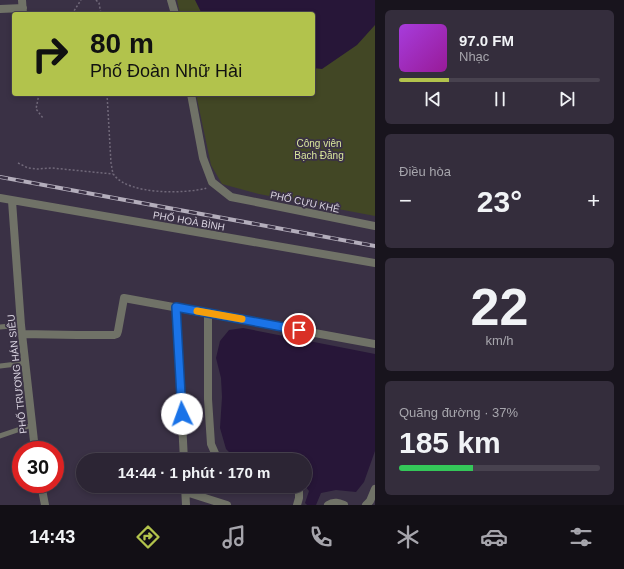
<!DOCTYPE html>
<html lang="vi">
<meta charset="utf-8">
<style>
body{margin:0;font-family:Helvetica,sans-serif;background:#342d3c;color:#f1f3f6;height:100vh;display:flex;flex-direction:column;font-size:15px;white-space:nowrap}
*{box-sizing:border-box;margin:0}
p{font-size:13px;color:#a6a5ac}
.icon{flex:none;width:22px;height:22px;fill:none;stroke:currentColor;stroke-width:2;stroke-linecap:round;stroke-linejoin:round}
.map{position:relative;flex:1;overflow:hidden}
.sheet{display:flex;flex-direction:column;gap:10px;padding:10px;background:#18141d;width:249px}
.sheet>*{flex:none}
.banner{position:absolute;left:12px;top:12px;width:303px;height:84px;border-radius:4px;box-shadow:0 2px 6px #0003,0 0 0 1px #48424f;background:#b2c34c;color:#111;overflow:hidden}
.speed{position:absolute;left:12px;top:441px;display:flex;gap:8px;font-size:20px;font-weight:700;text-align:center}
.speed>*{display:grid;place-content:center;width:52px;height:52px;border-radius:50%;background:#2c2534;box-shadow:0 2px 6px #0003,0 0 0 1px #48424f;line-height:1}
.speed .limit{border:6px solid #d22;background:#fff;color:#111}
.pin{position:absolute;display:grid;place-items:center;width:34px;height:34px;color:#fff;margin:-17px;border:2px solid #fff;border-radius:50%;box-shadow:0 1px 4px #0007}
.me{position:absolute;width:44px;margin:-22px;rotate:357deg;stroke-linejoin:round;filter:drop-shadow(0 0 3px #0008)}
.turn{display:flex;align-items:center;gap:14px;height:84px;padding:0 12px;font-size:18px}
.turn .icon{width:52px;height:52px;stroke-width:2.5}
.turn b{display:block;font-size:28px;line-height:34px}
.big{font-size:30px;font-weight:700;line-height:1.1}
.sheet .card{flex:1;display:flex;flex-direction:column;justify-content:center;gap:6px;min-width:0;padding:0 14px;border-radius:6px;background:#342d3c}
.sheet .dial{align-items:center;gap:0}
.dial b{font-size:52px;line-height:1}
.song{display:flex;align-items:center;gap:12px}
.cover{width:48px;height:48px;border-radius:6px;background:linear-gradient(135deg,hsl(280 70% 55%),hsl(300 70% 35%))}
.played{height:4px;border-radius:2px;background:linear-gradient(90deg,#b2c34c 25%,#48424f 25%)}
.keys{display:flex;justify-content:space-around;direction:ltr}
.heat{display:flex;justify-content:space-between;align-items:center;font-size:22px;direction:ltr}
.charge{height:6px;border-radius:3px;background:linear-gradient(90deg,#34c759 37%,#48424f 0)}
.trip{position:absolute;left:76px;top:453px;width:236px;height:40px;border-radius:20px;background:#2c2534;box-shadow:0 2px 6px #0003,0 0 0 1px #48424f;font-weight:700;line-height:40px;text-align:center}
.menu{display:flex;height:64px;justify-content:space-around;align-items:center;background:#120f15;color:#a6a5ac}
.menu .icon{width:28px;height:28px}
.menu .on{color:#b2c34c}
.menu b{font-size:18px;color:#f1f3f6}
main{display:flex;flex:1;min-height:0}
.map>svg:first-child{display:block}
.green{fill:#424725}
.water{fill:#271638}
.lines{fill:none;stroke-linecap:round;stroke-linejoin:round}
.path{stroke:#71697a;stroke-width:1.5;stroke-dasharray:2 2;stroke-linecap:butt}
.service{stroke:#707267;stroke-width:5}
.minor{stroke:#707267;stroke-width:8}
.rail-casing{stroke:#b4aebc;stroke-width:4}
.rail{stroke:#3a3145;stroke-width:2.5;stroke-dasharray:8;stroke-linecap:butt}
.route-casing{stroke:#114b97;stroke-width:10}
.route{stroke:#1a73e8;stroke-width:7}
.slow{stroke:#f59e0b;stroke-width:7}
.labels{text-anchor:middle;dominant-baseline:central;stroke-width:3.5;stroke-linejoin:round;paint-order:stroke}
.park-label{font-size:10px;fill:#d9e69c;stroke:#3a3145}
.street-label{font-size:10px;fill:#d9d3e0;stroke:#3a3145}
</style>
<main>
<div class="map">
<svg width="375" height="505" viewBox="0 0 375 505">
<rect width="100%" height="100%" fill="#3a3145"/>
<path class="green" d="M 177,0 L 375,0 L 375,216 L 259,194 L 222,184 L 211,165 L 196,94 L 313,94 L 313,14 L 180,14 Z"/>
<path class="water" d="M 195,0 L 375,0 L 375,25 L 357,45 L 322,69 L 313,68 L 313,14 L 202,14 Z
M 243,328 L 375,354 L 375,451 L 364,482 L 356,492 L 336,490 L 321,493 L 316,505 L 307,505 L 305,503 L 309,491 L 305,486 L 305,460 L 237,460 L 226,449 L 220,428 L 222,397 L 221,378 L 216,358 L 220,341 L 229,330 Z"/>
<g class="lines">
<path class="path" d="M 96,0 L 99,3 L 101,14
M 72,14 L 81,0
M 39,94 L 36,109 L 43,118
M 107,94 L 111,163 C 112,167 112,172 114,175 C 129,195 185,194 207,188
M 18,163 L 28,168 L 37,169 L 52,168 L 113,174"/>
<path class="service" d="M 0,327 L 21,325
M 0,366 L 25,363
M 0,436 L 32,425"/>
<path class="minor" d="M 22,0 L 23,14
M 171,0 L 175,14
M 0,9 L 23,8
M 191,94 L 203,158 L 212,182 L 231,197 L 375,226
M 0,198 L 375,263
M 12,201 L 21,325 L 35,450
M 176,307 L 184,460
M 208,313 L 208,399 L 211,444 L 218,460
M 22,334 L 77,335 L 114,335 L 117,334 L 118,331 L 124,298 L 375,344
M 41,484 L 45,505
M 185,486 L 186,505
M 294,486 L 299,490 L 299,498 L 297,505
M 186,492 L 227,505
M 328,505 C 334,501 339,503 344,505
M 366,505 L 370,501 L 375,489"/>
<g class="rail-casing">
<path id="rail" d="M 0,177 L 375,246"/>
</g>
<use href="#rail" class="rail"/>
</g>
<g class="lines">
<g class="route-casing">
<path id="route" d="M 182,414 L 176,307 L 299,330"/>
</g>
<use href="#route" class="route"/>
<path class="slow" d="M 197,311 L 242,319"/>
</g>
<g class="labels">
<g class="park-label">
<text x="319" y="143">Công viên<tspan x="319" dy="12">Bạch Đằng</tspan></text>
</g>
<g class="street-label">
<text transform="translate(305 202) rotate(12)">PHỐ CỰU KHÊ</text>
<text transform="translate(189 221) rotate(10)">PHỐ HOÀ BÌNH</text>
<text transform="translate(17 374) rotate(-96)">PHỐ TRƯƠNG HÁN SIÊU</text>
</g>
</g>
</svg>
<div class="speed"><div class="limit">30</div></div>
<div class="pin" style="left:299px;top:330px;background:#d93025"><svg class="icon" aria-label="arrive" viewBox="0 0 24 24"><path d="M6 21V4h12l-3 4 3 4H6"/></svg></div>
<svg class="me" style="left:182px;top:414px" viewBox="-20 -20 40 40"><circle r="19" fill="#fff"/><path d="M0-13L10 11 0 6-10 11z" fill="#1a73e8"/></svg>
<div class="trip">14:44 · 1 phút · 170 m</div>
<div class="banner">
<div class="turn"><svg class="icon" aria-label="right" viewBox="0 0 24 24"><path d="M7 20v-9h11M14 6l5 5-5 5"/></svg><div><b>80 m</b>Phố Đoàn Nhữ Hài</div></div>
</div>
</div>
<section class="sheet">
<div class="card">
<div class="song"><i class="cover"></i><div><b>97.0 FM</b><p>Nhạc</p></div></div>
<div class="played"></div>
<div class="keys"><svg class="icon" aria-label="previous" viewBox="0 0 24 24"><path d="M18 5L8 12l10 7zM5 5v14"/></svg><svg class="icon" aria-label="pause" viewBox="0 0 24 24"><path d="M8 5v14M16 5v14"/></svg><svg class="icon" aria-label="next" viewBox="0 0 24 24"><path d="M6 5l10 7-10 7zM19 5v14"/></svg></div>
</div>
<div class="card"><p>Điều hòa</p>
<div class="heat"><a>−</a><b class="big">23°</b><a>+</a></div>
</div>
<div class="card dial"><b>22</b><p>km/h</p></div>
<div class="card"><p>Quãng đường · 37%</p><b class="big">185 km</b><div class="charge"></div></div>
</section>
</main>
<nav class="menu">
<b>14:43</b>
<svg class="icon on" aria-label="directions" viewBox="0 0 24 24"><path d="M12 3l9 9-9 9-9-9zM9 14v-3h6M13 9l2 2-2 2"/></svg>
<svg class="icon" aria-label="music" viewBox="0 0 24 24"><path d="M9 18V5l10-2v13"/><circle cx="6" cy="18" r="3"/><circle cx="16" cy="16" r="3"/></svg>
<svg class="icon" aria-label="phone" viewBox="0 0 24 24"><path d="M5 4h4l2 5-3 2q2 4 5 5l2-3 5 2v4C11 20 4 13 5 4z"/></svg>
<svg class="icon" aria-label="climate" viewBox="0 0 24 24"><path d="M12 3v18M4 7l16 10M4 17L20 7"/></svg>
<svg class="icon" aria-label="car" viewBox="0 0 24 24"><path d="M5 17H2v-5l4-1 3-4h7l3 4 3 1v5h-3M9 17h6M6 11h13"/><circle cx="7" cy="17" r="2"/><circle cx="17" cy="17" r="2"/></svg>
<svg class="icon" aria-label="filters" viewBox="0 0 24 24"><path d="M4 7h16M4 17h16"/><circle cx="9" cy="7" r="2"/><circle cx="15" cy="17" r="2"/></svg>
</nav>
